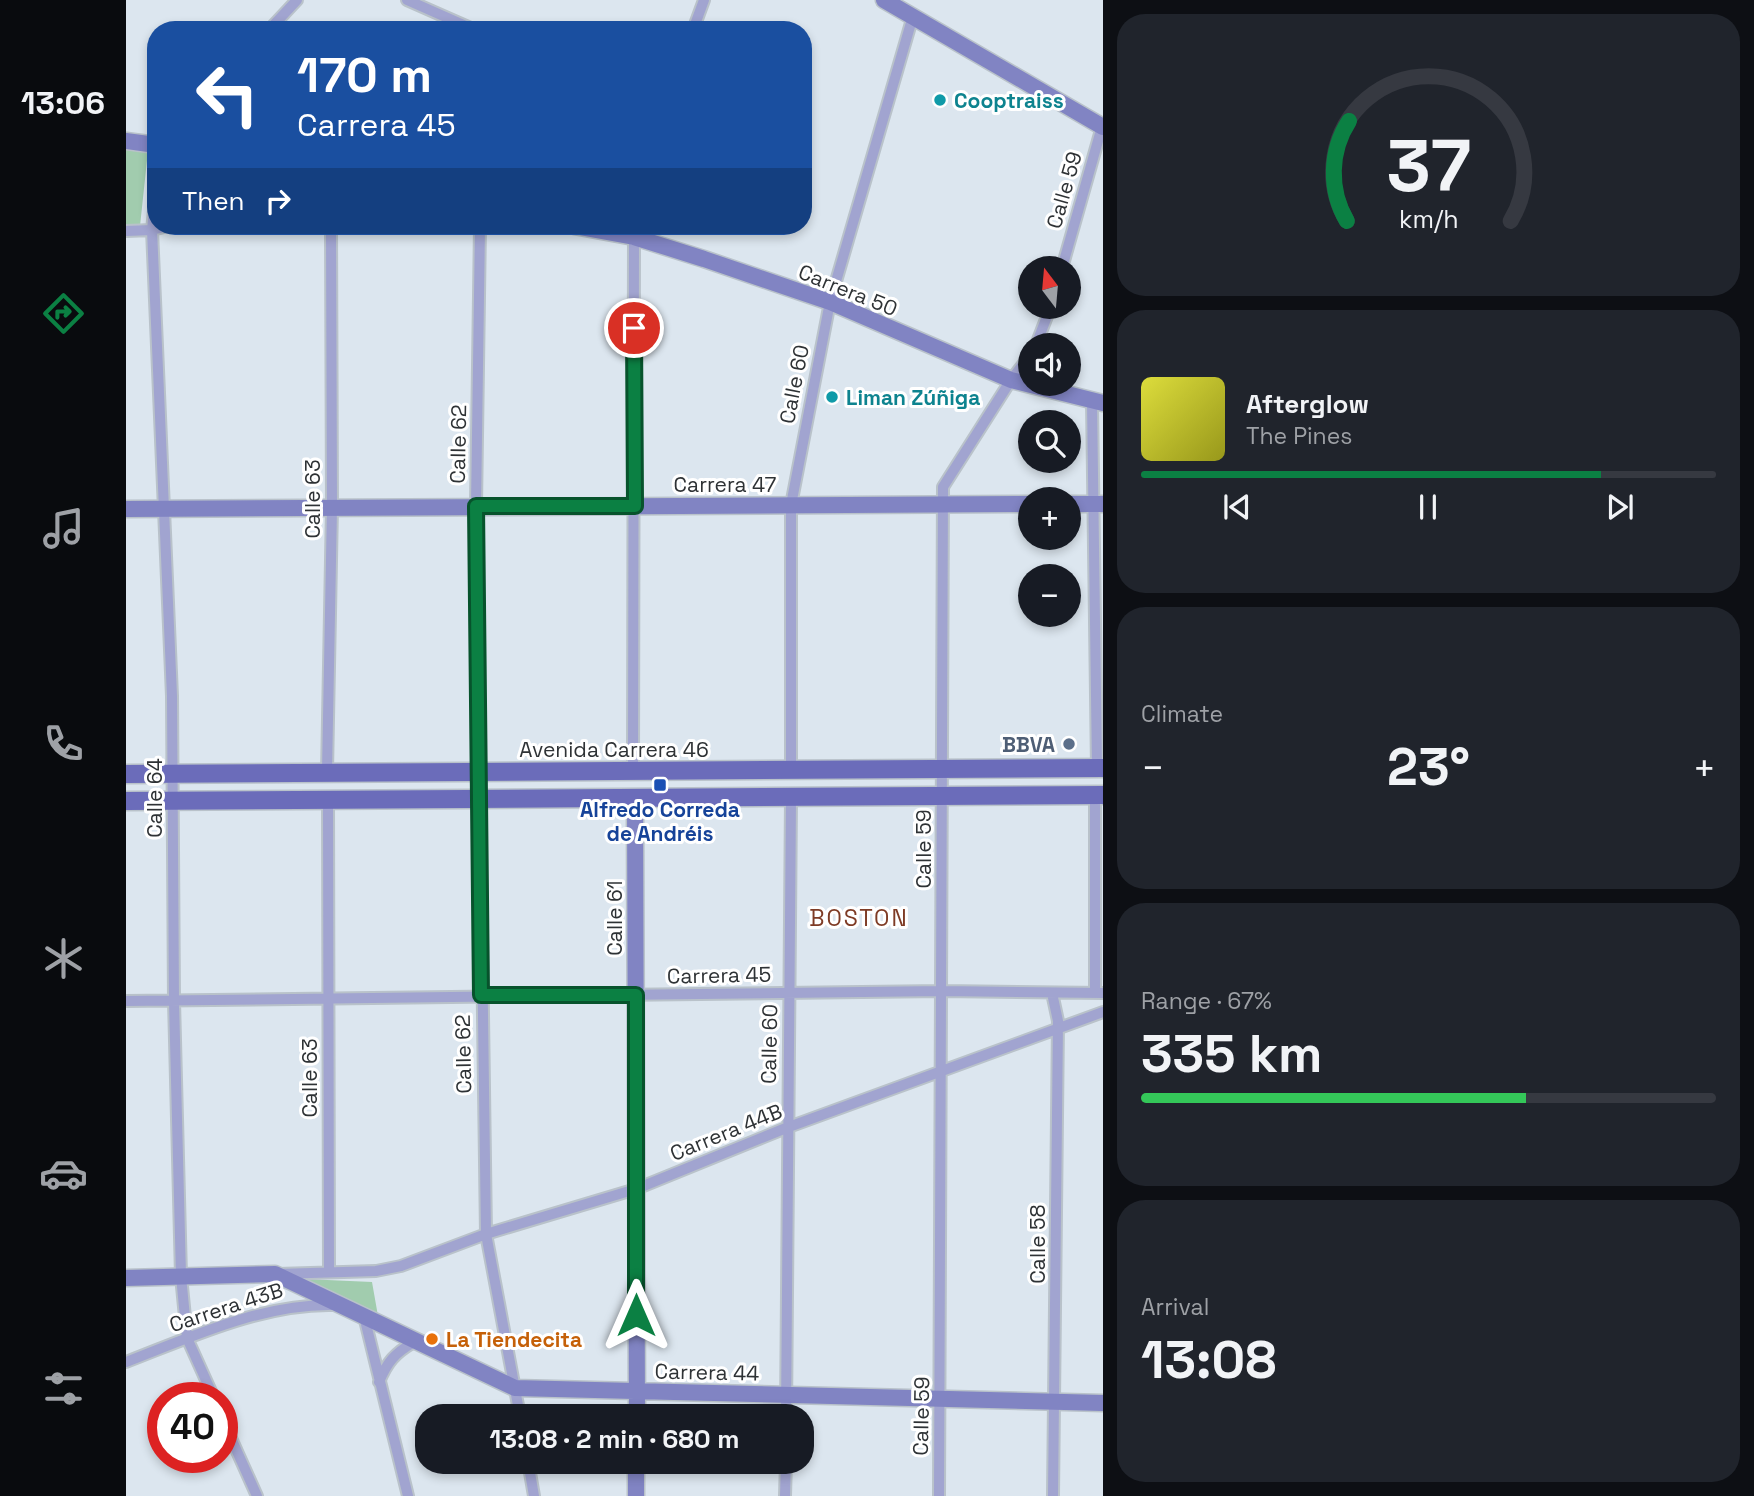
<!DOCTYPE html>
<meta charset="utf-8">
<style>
body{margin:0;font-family:"Space Grotesk",sans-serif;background:#20242c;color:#f1f3f6;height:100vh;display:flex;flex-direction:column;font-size:26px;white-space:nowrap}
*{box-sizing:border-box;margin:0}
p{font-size:23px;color:#9ea1a6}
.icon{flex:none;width:38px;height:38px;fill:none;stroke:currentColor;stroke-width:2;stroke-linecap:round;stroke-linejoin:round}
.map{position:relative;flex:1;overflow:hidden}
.panel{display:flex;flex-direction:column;gap:14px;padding:14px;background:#0d0f14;width:651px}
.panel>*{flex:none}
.hud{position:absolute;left:21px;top:21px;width:665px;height:214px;border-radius:28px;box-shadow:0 4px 10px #0003;background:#1a4fa0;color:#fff;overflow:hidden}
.needle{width:46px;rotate:344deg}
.buttons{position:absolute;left:892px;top:256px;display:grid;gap:14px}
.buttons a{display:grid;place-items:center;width:63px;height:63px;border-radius:50%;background:#171b24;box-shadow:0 4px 10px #0003;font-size:35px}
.speed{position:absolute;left:21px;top:1382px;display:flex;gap:14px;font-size:35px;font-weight:700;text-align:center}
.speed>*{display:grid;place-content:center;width:91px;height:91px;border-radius:50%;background:#171b24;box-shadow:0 4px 10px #0003;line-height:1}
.speed .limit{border:10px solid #d22;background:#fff;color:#111}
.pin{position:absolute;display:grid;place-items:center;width:60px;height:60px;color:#fff;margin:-30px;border:4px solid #fff;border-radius:50%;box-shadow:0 2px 7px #0007}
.me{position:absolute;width:77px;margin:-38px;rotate:0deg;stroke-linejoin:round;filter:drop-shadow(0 0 5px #0008)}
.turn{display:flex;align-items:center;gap:24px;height:147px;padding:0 35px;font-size:32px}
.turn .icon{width:91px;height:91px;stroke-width:2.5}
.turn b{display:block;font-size:49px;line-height:60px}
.then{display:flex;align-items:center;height:66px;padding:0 35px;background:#0003;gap:14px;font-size:26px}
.big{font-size:52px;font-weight:600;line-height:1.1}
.panel .widget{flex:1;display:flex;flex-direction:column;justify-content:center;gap:10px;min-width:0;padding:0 24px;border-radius:28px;background:#20242c}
.panel .dial{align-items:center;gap:0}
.dial svg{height:182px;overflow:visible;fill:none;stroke:#363941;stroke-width:7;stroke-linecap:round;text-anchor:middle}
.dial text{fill:#f1f3f6;stroke:none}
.song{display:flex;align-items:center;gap:21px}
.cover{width:84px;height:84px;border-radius:10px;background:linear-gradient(135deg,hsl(60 70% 55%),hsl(60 70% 35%))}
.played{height:7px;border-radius:4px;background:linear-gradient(90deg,#0b8043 80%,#363941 80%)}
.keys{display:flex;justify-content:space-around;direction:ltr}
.heat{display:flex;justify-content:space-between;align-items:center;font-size:38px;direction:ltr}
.charge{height:10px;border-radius:5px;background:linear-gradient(90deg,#34c759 67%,#363941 0)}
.trip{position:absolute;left:289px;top:1404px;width:399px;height:70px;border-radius:28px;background:#171b24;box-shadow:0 4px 10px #0003;font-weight:600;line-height:70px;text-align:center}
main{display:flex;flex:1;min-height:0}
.dock{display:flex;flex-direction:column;width:126px;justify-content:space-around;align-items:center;background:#090b0e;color:#9ea1a6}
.dock .icon{width:49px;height:49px}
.dock .active{color:#0b8043}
.dock b{font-size:32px;color:#f1f3f6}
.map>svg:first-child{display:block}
.park{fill:#a1ccae}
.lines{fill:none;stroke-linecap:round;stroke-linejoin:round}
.street-casing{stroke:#b9c2ca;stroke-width:14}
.secondary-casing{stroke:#b9c2ca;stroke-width:19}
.primary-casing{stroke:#b9c2ca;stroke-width:21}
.street{stroke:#a1a4d0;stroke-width:10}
.secondary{stroke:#8184c3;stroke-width:16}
.primary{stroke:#6b6cba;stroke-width:18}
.route-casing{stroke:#07532c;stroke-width:18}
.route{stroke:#0b8043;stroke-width:12}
.culture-dot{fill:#0f9aa8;stroke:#fff;stroke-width:2.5}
.service-dot{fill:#5c6f8a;stroke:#fff;stroke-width:2.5}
.transit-dot{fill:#1a4fb4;stroke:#fff;stroke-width:2.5}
.food-dot{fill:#e8710a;stroke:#fff;stroke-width:2.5}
.labels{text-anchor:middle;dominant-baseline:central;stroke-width:6;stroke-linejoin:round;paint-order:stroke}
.culture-label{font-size:21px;font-weight:bold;fill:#0d838f;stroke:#fff;text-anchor:start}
.street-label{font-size:21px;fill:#2e3235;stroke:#fff}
.service-label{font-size:21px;font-weight:bold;fill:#4e5e75;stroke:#fff;text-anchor:end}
.transit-label{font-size:21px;font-weight:bold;fill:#164399;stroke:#fff}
.food-label{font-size:21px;font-weight:bold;fill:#c56008;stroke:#fff;text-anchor:start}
.neighbourhood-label{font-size:23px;letter-spacing:2px;fill:#7e3b25;stroke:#fff}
</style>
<main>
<nav class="dock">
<b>13:06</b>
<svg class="icon active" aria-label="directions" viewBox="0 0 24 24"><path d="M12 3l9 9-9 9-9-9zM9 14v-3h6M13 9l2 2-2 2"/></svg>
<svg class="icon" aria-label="music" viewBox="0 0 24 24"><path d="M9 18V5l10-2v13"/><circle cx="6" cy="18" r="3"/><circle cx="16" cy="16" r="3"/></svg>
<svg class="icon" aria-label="phone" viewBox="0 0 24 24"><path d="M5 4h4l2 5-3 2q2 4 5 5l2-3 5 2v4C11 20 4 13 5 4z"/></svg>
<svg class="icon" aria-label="climate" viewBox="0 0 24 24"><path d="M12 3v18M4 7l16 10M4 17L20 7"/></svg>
<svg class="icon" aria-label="car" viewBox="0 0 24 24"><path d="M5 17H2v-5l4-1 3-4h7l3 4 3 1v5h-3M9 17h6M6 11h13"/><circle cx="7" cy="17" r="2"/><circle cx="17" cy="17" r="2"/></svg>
<svg class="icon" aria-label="filters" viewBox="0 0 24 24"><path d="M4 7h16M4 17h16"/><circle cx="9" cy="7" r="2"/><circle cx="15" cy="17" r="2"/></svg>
</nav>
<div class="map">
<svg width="977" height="1496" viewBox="0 0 977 1496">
<rect width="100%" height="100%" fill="#dce6ef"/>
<path class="park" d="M 0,149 L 22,151 L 14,226 L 0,227 Z
M 179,1279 L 246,1282 L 252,1316 Z"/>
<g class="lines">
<g class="street-casing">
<path id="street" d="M 281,0 L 349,30
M 143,30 L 171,0
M 567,30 L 578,0
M 30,191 L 26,230 L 46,696 L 48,1001 L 55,1276 L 61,1338 L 88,1398
M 354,226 L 350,506 L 360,1234 L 394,1416
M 0,231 L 26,230 L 42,226
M 936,268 L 977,123
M 910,345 L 925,306
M 966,401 L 971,768
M 507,771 L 508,237 L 511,226
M 665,771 L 665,505 L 704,302 L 787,16
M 201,772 L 206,507 L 205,226
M 202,799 L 203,1272
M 926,993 L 932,1021 L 927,1496
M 969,993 L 969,795
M 0,1001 L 816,991 L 977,993
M 152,1274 L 250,1271 L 275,1266 L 360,1234 L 510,1189 L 660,1128 L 977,1012
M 238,1316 L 282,1496
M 0,1362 C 65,1337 138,1303 208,1305
M 253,1382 C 261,1362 269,1353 288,1342
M 660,1416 L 665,798
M 96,1418 L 131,1496
M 402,1461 L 408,1496
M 659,1496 L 660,1461
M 813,1496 L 817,487 L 885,380 L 905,354"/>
</g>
<g class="secondary-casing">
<path id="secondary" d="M 758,0 L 977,127
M 0,141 L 30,145
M 448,226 L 508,237 L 578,259 L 704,302 L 885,380 L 977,403
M 943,504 L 977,504
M 0,509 L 905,504
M 509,799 L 511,1416
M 0,1278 L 149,1274 L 389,1388 L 977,1403
M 510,1496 L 510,1461"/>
</g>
<g class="primary-casing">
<path id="primary" d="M 0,774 L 977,768
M 0,801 L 977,795"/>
</g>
<use href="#street" class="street"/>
<use href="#secondary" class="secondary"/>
<use href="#primary" class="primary"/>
</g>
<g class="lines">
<g class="route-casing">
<path id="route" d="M 508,328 L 509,506 L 350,506 L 355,995 L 510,995 L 510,1315"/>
</g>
<use href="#route" class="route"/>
</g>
<g class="culture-dot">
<circle cx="814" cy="100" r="7"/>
<circle cx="706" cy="397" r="7"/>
</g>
<circle class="service-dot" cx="943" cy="744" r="7"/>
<rect class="transit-dot" x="527" y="778" width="14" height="14" rx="3.5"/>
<circle class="food-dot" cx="306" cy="1339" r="7"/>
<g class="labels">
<g class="culture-label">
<text x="828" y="100">Cooptraiss</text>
<text x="720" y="397">Liman Zúñiga</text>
</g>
<g class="street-label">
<text transform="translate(938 190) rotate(-74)">Calle 59</text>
<text transform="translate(722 290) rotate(22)">Carrera 50</text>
<text transform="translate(668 384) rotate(-79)">Calle 60</text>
<text transform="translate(332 444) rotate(-89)">Calle 62</text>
<text x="599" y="484">Carrera 47</text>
<text transform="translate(186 499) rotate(-90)">Calle 63</text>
<text x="488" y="749">Avenida Carrera 46</text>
<text transform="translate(28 798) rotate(-90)">Calle 64</text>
<text transform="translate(797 849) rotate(-90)">Calle 59</text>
<text transform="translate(488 918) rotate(-90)">Calle 61</text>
<text transform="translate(593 975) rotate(-1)">Carrera 45</text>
<text transform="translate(643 1044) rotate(-89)">Calle 60</text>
<text transform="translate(337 1054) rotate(-91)">Calle 62</text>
<text transform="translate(183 1078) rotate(-90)">Calle 63</text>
<text transform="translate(600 1132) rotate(-22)">Carrera 44B</text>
<text transform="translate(911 1244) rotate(-90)">Calle 58</text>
<text transform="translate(100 1307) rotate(-18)">Carrera 43B</text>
<text transform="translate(581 1372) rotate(1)">Carrera 44</text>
<text transform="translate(795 1416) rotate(-89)">Calle 59</text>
</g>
<g class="service-label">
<text x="929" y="744">BBVA</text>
</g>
<g class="transit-label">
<text x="534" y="809">Alfredo Correda<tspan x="534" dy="24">de Andréis</tspan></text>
</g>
<g class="food-label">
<text x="320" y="1339">La Tiendecita</text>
</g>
<g class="neighbourhood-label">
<text x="733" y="918">BOSTON</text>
</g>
</g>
</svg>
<div class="buttons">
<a><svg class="needle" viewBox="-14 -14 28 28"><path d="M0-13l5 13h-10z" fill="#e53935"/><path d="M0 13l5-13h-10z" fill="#9ea1a6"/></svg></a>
<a><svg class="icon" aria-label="sound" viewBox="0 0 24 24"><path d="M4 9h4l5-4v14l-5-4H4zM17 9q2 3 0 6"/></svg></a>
<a><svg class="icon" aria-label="search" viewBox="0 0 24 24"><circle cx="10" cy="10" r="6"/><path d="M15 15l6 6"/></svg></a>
<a>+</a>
<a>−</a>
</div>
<div class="speed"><div class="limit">40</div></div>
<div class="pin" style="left:508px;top:328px;background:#d93025"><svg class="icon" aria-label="arrive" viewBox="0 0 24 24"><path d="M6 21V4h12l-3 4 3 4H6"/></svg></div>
<svg class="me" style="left:510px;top:1315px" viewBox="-20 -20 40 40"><path d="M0-17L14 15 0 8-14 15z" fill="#0b8043" stroke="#fff" stroke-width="4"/></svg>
<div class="trip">13:08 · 2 min · 680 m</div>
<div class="hud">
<div class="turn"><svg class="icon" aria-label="left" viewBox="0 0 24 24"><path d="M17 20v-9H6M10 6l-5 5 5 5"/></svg><div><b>170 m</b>Carrera 45</div></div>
<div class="then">Then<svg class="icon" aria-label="right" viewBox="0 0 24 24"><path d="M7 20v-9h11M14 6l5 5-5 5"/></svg></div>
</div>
</div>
<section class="panel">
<div class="widget dial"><svg viewBox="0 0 100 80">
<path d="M14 69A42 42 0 1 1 86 69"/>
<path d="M14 69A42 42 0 0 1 15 25" stroke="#0b8043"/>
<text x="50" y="56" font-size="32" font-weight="700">37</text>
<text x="50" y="72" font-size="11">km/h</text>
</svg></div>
<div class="widget">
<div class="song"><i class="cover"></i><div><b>Afterglow</b><p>The Pines</p></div></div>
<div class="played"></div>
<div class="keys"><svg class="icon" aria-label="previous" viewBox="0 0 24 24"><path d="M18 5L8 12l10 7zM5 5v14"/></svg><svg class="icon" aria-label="pause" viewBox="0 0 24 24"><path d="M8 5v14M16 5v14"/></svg><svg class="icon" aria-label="next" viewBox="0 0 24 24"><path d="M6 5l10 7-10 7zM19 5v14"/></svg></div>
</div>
<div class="widget"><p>Climate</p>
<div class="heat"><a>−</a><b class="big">23°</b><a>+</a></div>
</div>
<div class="widget"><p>Range · 67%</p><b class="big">335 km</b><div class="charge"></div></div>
<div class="widget"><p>Arrival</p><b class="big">13:08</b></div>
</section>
</main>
